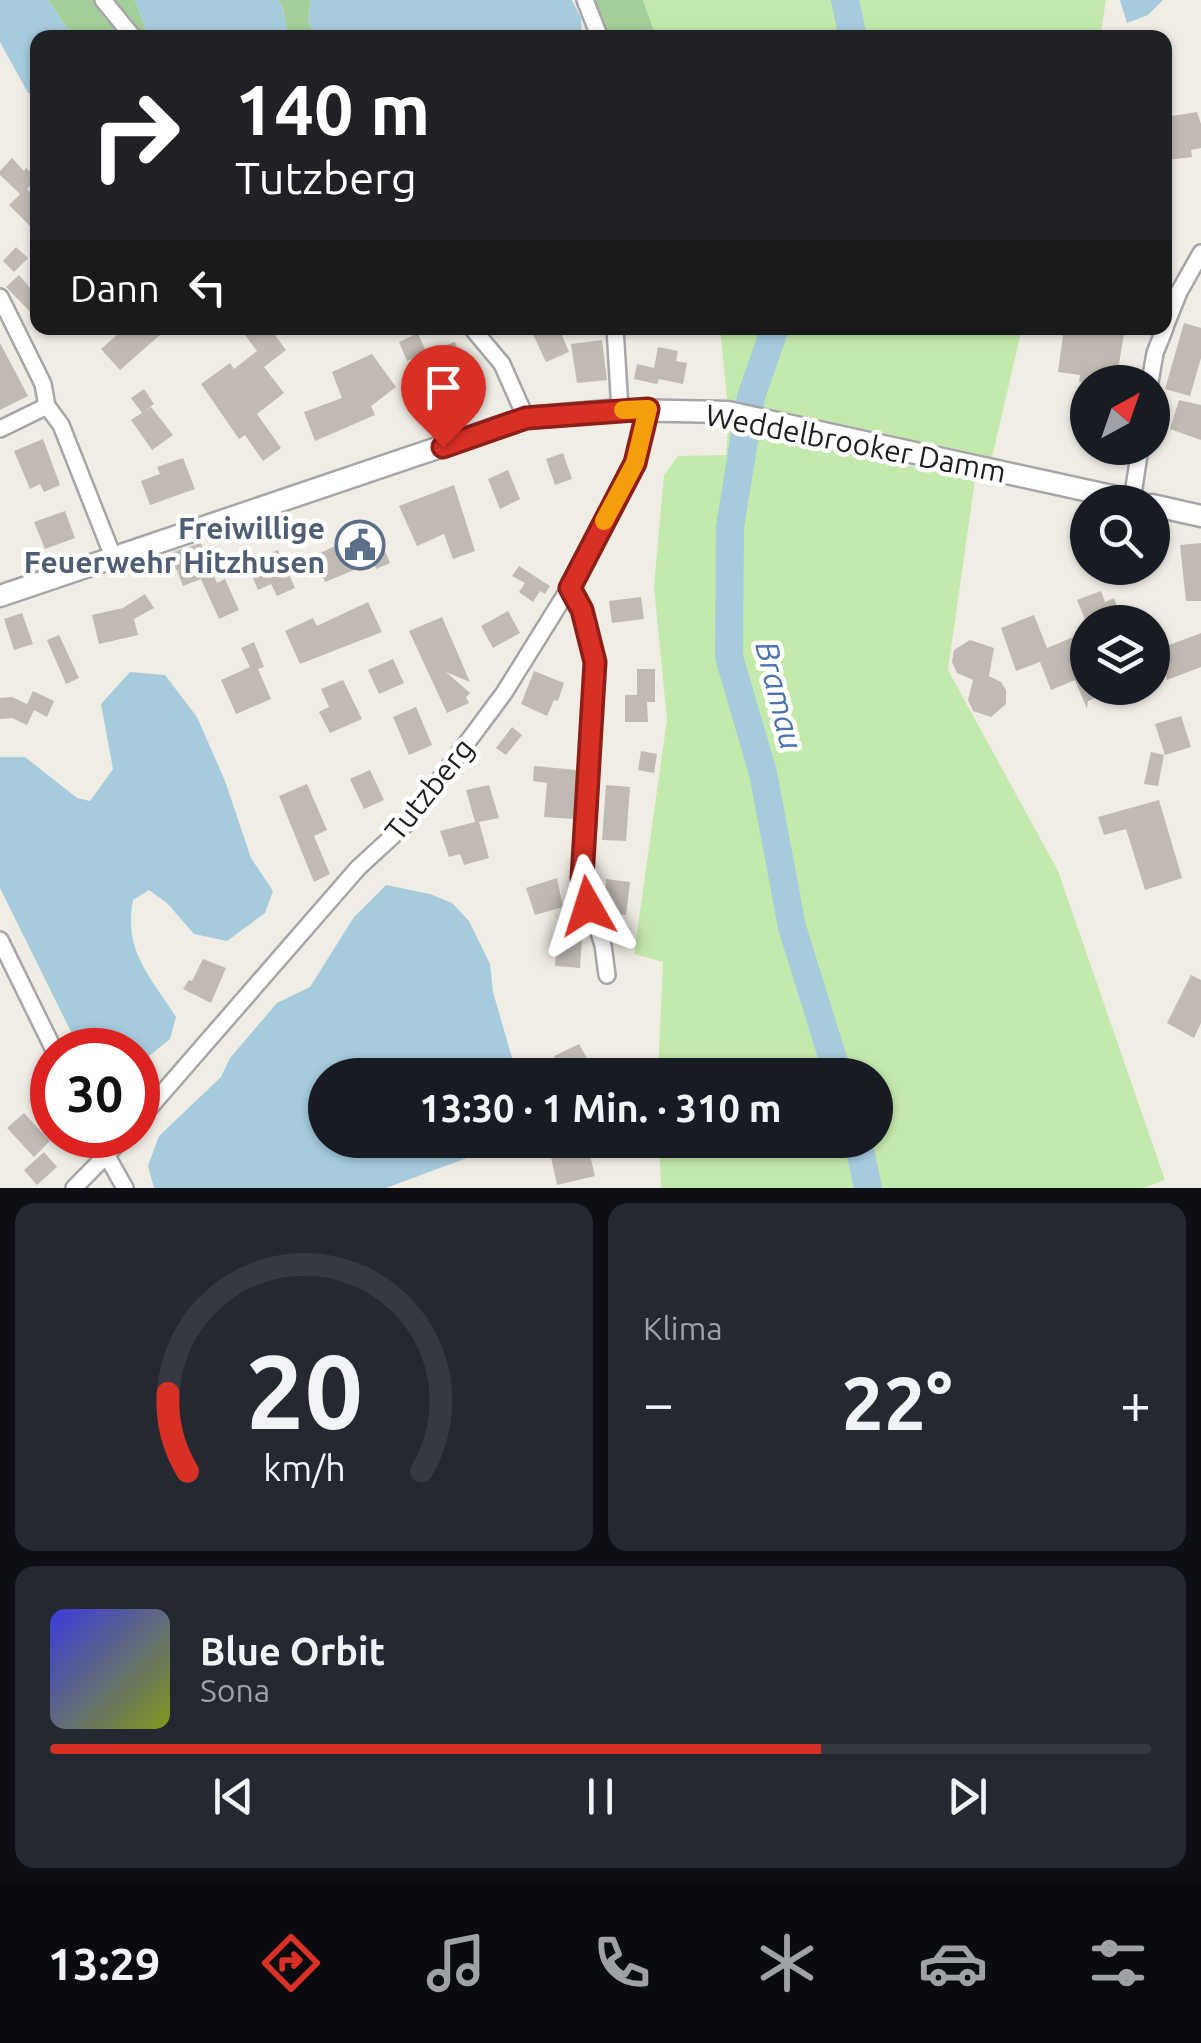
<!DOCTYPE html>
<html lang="de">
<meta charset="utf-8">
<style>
body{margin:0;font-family:Ubuntu,sans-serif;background:#242831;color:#f1f3f6;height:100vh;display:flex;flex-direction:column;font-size:38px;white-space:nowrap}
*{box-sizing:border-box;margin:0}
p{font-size:32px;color:#9ea1a6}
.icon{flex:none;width:55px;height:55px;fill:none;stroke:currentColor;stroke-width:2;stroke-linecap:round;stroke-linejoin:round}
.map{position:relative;height:1188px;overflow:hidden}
.panel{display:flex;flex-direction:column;gap:15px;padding:15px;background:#0d0f14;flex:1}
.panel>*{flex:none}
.hud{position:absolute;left:30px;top:30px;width:1142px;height:305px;border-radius:20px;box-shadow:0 2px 8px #0004;background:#202124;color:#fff;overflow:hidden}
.needle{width:65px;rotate:40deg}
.buttons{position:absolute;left:1070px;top:365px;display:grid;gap:20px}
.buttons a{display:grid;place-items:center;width:100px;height:100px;border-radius:50%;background:#171b24;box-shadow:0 2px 8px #0004;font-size:50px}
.speed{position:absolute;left:30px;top:1028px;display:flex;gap:20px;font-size:50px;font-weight:700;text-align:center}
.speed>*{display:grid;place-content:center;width:130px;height:130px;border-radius:50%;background:#171b24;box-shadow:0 2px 8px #0004;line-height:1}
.speed .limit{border:15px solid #d22;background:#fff;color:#111}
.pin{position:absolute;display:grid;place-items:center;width:85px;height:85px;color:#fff;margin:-102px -42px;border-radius:50% 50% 50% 0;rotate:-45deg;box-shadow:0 0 10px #0007}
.pin .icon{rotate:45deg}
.me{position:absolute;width:110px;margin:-55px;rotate:354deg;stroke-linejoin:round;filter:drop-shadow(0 0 8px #0008)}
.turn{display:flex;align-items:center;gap:35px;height:210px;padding:0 40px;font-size:45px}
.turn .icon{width:130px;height:130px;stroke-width:2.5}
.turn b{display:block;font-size:70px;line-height:85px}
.then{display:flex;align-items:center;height:95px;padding:0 40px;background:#0003;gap:20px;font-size:38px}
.big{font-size:75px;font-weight:700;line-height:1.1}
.panel .card{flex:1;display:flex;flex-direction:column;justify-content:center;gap:15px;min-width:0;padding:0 35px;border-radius:20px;background:#242831}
.panel .dial{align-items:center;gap:0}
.dial svg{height:260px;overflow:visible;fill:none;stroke:#363941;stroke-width:7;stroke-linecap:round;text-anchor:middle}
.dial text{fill:#f1f3f6;stroke:none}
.song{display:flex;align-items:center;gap:30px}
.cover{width:120px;height:120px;border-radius:15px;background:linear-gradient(135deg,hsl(240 70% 55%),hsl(70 70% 35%))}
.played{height:10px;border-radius:5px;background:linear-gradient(90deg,#d93025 70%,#363941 70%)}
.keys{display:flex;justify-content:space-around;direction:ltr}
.heat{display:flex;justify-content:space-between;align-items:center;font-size:55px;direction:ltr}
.panel .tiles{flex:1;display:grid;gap:15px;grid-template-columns:1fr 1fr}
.card:last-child{grid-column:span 2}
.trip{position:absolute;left:308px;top:1058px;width:585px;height:100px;border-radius:50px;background:#171b24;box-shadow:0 2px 8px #0004;font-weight:700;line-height:100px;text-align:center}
.tabs{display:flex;height:160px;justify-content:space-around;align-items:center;background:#090b0e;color:#9ea1a6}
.tabs .icon{width:70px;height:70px}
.tabs .on{color:#d93025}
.tabs b{font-size:45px;color:#f1f3f6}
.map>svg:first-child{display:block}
.grass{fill:#c4e9ac}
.forest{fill:#a5cf9a}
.water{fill:#a6cbdd}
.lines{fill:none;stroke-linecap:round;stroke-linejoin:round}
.river{stroke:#a6cbdd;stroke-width:28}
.building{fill:#c0bab2}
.minor-casing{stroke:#a6a6a6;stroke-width:20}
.tertiary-casing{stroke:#a6a6a6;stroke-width:25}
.minor{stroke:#fff;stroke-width:15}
.tertiary{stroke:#fff;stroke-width:20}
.route-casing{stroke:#8d1f18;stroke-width:25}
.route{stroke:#d93025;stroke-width:18}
.slow{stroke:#f59e0b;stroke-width:18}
.labels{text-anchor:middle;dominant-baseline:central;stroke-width:9;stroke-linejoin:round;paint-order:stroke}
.street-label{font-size:30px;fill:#1f1f1f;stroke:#fff}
.service-label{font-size:30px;font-weight:bold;fill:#4e5e75;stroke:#fff;text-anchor:end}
.water-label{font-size:32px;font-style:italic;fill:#4b73af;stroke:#fff}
</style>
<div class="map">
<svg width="1201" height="1188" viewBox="0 0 1201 1188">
<rect width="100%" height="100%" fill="#f0ede5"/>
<path class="grass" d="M 643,0 L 1106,0 L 1100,38 L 656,37 Z
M 720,328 L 1022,328 L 992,457 L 727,399 Z
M 728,427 L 975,480 L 948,670 L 1058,871 L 1165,1180 L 1143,1188 L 661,1188 L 659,1140 L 875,1140 L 875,1075 L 658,1075 L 663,962 L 634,954 L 667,720 L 654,587 L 664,475 L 678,456 L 726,455 Z"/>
<path class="forest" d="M 48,0 L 135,0 L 149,37 L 73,37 Z
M 278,0 L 311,0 L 308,18 L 315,37 L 288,37 C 284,23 287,13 278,0 Z
M 594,0 L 643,0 L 656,37 L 609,37 Z"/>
<path class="water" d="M 0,0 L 48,0 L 73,37 L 38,38 L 37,92 L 28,93 L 0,42 Z
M 135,0 L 278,0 C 287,13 284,23 288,37 L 149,37 Z
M 311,0 L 572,0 L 581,18 L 582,37 L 315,37 L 308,18 Z
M 1120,0 L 1163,0 L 1148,15 L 1127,23 Z
M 130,672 L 165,675 L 197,717 L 225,781 L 251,858 L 273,891 L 265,913 L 227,941 L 194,934 L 167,903 L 149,890 L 133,900 C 123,950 150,976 176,1017 L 170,1039 L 138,1065 L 138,1050 L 80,1050 L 0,888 L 0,757 L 25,757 L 77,798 L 90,801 L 113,769 L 101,704 Z
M 386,885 L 430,894 L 452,903 L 469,921 L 490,964 L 493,992 L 517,1075 L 325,1075 L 325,1140 L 494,1140 L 483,1152 L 386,1188 L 154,1188 L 148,1166 L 159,1136 L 221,1077 L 230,1058 L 277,1003 L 310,987 L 354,917 Z"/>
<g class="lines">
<path class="river" d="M 845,0 L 853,38
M 775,328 L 751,397 L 730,527 L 729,657 L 763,773 L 792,927 L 838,1075
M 858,1140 L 868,1188"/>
</g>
<path class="building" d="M 1197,112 L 1201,124 L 1201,148 L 1191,150 L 1192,157 L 1168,160 L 1165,117 Z
M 12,158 L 24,171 L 26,168 L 38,178 L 27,189 L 38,201 L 38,234 L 9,205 L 20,194 L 0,175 L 0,171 Z
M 16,247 L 28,258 L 14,272 L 3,261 Z
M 19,275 L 38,297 L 38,320 L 6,287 Z
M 1184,323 L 1201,328 L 1201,358 L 1190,396 L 1165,389 Z
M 125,328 L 168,328 L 120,370 L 101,349 Z
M 240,328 L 270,328 L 286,350 L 264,367 L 284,393 L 257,414 L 281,448 L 263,461 L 245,435 L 239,439 L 201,384 L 230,363 L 234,369 L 257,351 Z
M 530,328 L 559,328 L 569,352 L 546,362 Z
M 1064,328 L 1125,328 L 1116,382 L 1079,382 L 1080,375 L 1058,372 Z
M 418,333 L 426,352 L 407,361 L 399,342 Z
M 602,340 L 607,380 L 577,383 L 571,344 Z
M 455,342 L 469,379 L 452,386 L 437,348 Z
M 0,343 L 28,396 L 0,410 Z
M 658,347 L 678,351 L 676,361 L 687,363 L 683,384 L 659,379 L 657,384 L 634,379 L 637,364 L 654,368 Z
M 372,354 L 396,387 L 371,406 L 375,415 L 315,441 L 304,412 L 342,398 L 332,372 Z
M 144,389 L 154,404 L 142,413 L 131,398 Z
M 1179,400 L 1201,405 L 1201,440 L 1170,429 Z
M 151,407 L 173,435 L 152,450 L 131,420 Z
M 43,439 L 60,485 L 44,492 L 40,484 L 30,489 L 14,451 Z
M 563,453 L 572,479 L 555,485 L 546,459 Z
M 183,458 L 195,489 L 150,505 L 141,481 L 160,474 L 157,467 Z
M 508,470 L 520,499 L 500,509 L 488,479 Z
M 454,485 L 475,551 L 453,559 L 444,534 L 417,546 L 399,506 Z
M 65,511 L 75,538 L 45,549 L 34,522 Z
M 1072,524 L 1088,526 L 1088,541 L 1069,538 Z
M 375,527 L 390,563 L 376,569 L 374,562 L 325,582 L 314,556 Z
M 201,543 L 217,583 L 225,579 L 239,610 L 219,619 L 201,579 L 183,586 L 170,553 Z
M 1201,543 L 1201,601 L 1186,601 L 1180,545 Z
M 278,550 L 295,588 L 277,596 L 271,584 L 258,590 L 247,564 Z
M 519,566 L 550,586 L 545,594 L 540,591 L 533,602 L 519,592 L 525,583 L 512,576 Z
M 1101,591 L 1105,602 L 1114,598 L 1121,617 L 1117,619 L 1118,622 L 1086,622 L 1077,600 Z
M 145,594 L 154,608 L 134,619 L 138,635 L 99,644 L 92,615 L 123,608 Z
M 641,597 L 644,619 L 612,623 L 609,601 Z
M 368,602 L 382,632 L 300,664 L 285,631 L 313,618 L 317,626 Z
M 508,611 L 520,633 L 493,648 L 481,626 Z
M 22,613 L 33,644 L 14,650 L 4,619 Z
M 1034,615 L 1047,648 L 1088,631 L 1088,688 L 1119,688 L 1088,701 L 1087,709 L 1075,680 L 1051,690 L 1040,662 L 1016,671 L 1001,628 Z
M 442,617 L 470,682 L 446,672 L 470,693 L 466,697 L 469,703 L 447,713 L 409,631 Z
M 1201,633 L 1201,667 L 1167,680 L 1156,650 Z
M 59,635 L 79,678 L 66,684 L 47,640 Z
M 970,640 L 994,648 L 989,676 L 1001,682 L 1006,690 L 1006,704 L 991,717 L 973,711 L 968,700 L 973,680 L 957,673 L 952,662 L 954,650 Z
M 254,642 L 264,667 L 258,669 L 271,699 L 236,714 L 221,680 L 250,667 L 241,648 Z
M 393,659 L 404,683 L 379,694 L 368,670 Z
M 637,669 L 655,669 L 655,702 L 647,702 L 648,722 L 625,722 L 625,695 L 637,695 Z
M 534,671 L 564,683 L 558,701 L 554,700 L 547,716 L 521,704 Z
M 343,680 L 362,719 L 330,733 L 319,712 L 329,707 L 321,689 Z
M 33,691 L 54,701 L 47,717 L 34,710 L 27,725 L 12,718 L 0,719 L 0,698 L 12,697 L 27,704 Z
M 416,707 L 432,745 L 409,755 L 393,717 Z
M 1181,716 L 1191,747 L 1165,755 L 1155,724 Z
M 512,727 L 522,735 L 506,755 L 496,748 Z
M 641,751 L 657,754 L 654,773 L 638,770 Z
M 1151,752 L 1164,755 L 1158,786 L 1144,784 Z
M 534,766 L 577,770 L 574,819 L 544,817 L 547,783 L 533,781 Z
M 370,770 L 384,800 L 364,809 L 350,779 Z
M 307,784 L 327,830 L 314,836 L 330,874 L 314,882 L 279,796 Z
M 489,785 L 499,818 L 479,822 L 489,858 L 464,865 L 460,854 L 449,857 L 440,831 L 475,822 L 466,790 Z
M 606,785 L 630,787 L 626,841 L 602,840 Z
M 1159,800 L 1182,878 L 1145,890 L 1126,829 L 1104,835 L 1098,817 Z
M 557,878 L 563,907 L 535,915 L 526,888 Z
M 606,879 L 630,882 L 626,915 L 605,913 Z
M 557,936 L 582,938 L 580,968 L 555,966 Z
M 203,959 L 226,968 L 211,1003 L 183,989 L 189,980 L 192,981 Z
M 1191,975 L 1201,980 L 1201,1023 L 1194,1038 L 1167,1023 Z
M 579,1044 L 589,1062 L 595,1075 L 564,1075 L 554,1056 Z
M 24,1113 L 50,1141 L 34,1157 L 7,1128 Z
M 588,1148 L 595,1176 L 557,1185 L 551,1157 Z
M 44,1152 L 57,1167 L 37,1185 L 24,1170 Z"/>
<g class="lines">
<g class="minor-casing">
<path id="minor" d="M 103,0 L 134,38
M 585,0 L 600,38
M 0,297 L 43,384 L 47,406 L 61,425 L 114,559
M 1165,327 L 1179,292 L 1201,253
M 472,328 L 502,364 L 526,418
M 615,328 L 620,410
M 1150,382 L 1155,353 L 1165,328
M 0,429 L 47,406
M 1132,501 L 1140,448
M 570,587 L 582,610 L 595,663 L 582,878 L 603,945 L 607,975
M 0,940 L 54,1050
M 138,1121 L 358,868 L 408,822 L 504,693 L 570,587 L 635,463 L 649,409
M 95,1135 L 125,1188
M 74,1188 L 126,1135"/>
</g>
<g class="tertiary-casing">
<path id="tertiary" d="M 1152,505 L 1201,516
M 0,596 L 526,418 L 620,410 L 728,412 L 1139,502"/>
</g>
<use href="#minor" class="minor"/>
<use href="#tertiary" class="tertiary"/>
</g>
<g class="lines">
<g class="route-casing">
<path id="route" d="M 443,447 L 526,418 L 648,409 L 635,463 L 570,588 L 582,610 L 595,662 L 582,878 L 588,906"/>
</g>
<use href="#route" class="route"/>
<path class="slow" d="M 604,521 L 635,463 L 648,409 L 623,410"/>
</g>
<defs>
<g id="civic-ring" transform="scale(2.5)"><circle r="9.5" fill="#fff" stroke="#5c6f8a" stroke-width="1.5"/><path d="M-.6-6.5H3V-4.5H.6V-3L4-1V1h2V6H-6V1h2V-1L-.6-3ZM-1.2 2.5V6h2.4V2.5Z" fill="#5c6f8a"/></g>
</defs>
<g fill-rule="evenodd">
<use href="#civic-ring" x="360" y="545"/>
</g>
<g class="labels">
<g class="street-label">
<text transform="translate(856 443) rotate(11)">Weddelbrooker Damm</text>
<text transform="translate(429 789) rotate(-51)">Tutzberg</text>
</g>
<g class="service-label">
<text x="325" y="528">Freiwillige<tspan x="325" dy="34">Feuerwehr Hitzhusen</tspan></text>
</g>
<g class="water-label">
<text transform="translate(780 695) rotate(76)">Bramau</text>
</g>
</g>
</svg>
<div class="buttons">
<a><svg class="needle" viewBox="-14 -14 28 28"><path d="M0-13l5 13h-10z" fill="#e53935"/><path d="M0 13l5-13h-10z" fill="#9ea1a6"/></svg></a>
<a><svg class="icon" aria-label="search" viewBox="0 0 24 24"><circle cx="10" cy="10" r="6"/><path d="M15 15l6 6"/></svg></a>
<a><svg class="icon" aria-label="layers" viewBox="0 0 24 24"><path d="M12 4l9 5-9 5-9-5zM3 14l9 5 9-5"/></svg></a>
</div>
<div class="speed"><div class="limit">30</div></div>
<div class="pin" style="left:443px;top:447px;background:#d93025"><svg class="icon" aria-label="arrive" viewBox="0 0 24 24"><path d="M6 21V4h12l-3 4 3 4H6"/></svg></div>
<svg class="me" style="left:588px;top:906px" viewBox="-20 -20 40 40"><path d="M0-17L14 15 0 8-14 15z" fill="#d93025" stroke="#fff" stroke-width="4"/></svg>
<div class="trip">13:30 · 1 Min. · 310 m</div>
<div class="hud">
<div class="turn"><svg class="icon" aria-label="right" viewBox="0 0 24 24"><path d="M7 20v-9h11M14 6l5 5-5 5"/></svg><div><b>140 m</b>Tutzberg</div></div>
<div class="then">Dann<svg class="icon" aria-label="left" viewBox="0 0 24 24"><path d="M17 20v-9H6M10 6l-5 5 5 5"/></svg></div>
</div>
</div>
<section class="panel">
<div class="tiles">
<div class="card dial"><svg viewBox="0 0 100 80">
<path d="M14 69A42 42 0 1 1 86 69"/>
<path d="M14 69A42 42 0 0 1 8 45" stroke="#d93025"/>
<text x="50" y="56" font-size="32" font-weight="700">20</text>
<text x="50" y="72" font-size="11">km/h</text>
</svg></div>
<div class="card"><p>Klima</p>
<div class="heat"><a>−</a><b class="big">22°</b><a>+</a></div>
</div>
<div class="card">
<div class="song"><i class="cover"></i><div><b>Blue Orbit</b><p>Sona</p></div></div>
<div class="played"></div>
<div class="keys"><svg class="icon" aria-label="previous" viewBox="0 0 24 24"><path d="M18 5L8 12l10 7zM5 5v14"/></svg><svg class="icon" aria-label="pause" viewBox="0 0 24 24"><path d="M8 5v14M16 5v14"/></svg><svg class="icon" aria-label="next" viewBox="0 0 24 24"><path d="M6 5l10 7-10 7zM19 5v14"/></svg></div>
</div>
</div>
</section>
<nav class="tabs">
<b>13:29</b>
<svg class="icon on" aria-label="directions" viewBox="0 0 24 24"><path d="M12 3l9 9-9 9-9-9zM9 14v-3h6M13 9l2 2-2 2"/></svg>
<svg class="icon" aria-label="music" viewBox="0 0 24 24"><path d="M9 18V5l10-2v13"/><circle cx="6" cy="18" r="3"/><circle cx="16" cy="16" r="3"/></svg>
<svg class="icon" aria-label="phone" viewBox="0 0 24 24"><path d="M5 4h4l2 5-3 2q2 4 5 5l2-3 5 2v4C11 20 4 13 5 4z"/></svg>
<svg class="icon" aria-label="climate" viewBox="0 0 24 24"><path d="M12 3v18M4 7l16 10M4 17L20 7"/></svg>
<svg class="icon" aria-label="car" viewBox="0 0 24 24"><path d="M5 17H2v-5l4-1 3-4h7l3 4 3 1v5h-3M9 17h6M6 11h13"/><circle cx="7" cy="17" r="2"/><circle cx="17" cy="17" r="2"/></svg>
<svg class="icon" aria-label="filters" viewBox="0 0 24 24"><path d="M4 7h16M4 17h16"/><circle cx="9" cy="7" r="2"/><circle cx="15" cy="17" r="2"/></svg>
</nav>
